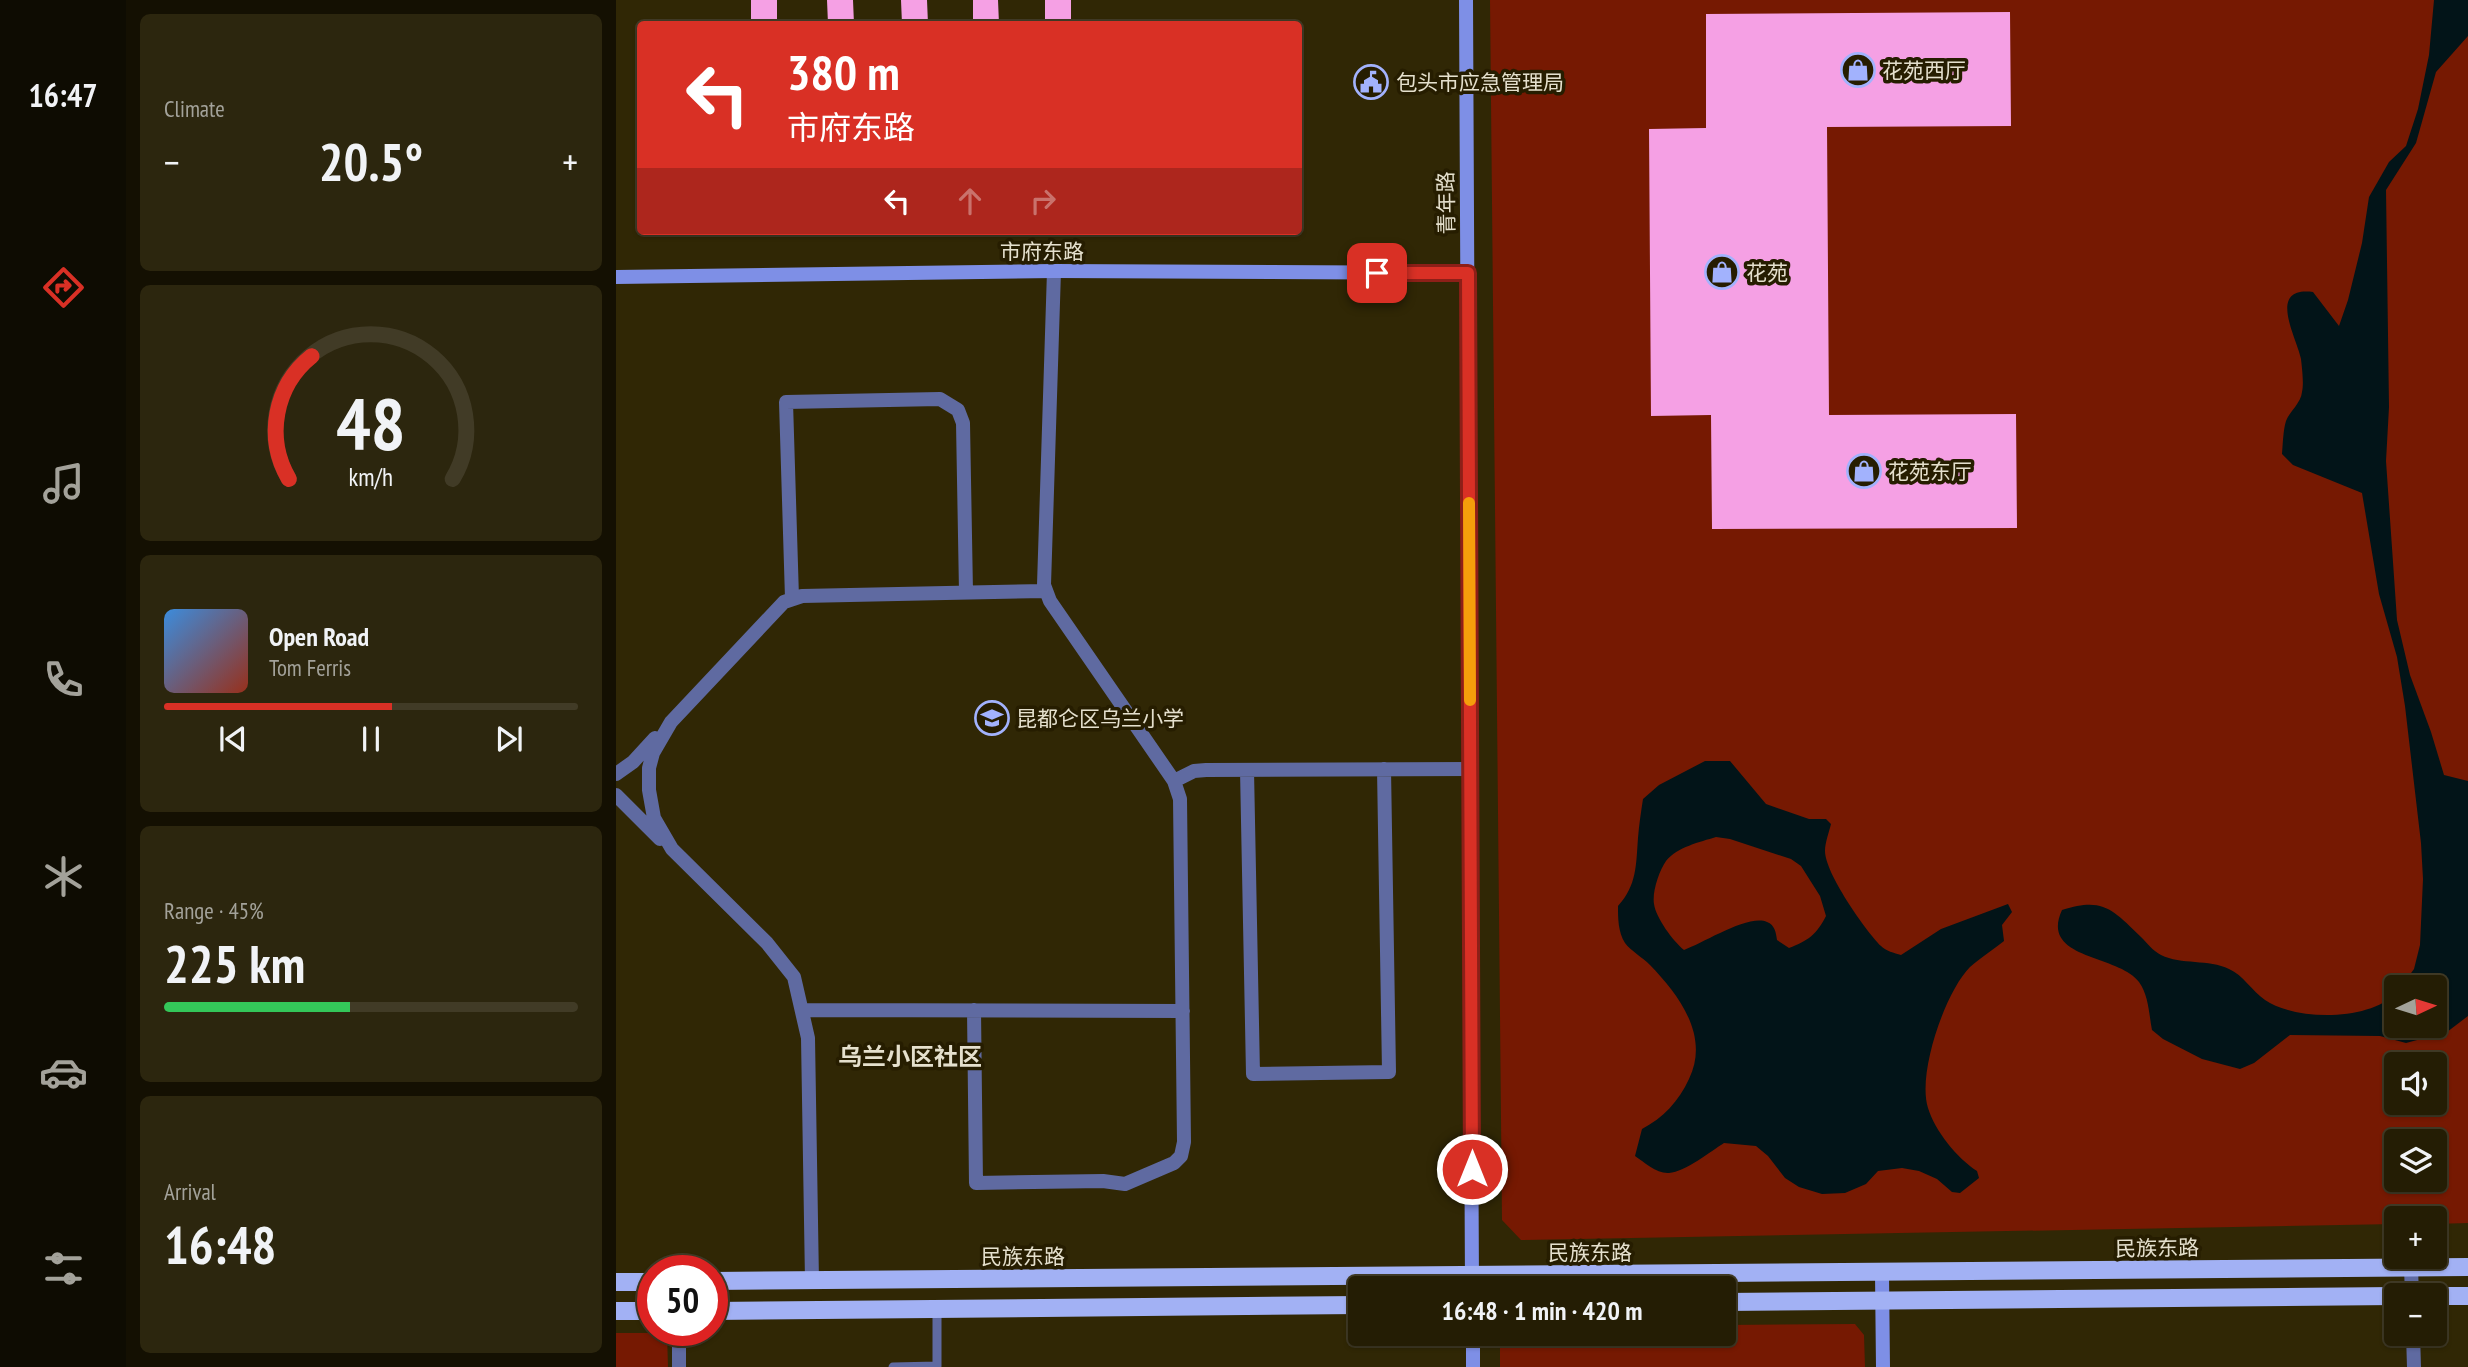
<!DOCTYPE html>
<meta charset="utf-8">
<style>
body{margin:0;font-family:"PT Sans Narrow","Noto Sans SC",sans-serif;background:#2c260e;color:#f1f3f6;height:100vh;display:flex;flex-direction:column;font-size:26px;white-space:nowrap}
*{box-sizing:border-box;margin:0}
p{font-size:23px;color:#a3a29a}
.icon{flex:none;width:38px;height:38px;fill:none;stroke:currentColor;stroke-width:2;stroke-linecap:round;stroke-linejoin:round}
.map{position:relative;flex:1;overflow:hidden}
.drawer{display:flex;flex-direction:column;gap:14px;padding:14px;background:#141002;width:490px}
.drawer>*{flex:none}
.hud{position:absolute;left:21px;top:21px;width:665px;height:214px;border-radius:7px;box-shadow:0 2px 5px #0004,0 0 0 2px #413b26;background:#d93025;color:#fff;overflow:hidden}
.needle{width:46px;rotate:86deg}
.tools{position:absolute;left:1768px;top:975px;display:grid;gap:14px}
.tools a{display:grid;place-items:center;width:63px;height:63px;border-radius:7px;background:#241d04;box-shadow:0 2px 5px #0004,0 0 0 2px #413b26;font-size:35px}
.speed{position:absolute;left:21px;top:1255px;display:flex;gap:14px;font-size:35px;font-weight:700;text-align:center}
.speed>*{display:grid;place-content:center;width:91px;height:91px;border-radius:50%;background:#241d04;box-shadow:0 2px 5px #0004,0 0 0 2px #413b26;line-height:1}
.speed .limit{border:10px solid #d22;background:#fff;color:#111}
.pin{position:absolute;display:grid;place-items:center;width:60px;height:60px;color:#fff;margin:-30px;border-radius:14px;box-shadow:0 4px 10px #0006}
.me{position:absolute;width:77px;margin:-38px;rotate:0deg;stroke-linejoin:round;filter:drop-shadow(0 0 5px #0008)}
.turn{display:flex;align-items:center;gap:24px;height:147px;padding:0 35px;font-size:32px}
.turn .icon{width:91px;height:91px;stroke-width:2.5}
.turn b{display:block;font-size:49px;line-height:60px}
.lanes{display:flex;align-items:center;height:66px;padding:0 35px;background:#0003;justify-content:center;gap:35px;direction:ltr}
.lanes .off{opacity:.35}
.big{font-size:52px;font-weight:600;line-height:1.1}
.drawer .widget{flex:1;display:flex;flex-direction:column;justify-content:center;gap:10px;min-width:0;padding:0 24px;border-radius:10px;background:#2c260e}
.drawer .dial{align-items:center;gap:0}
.dial svg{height:182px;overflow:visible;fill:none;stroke:#413b26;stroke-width:7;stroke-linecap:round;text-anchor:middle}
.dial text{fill:#f1f3f6;stroke:none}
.song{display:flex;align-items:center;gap:21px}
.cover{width:84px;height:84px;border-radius:10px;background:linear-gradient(135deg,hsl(210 70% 55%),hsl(10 70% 35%))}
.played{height:7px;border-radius:4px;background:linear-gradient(90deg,#d93025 55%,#413b26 55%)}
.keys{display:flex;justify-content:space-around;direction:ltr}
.heat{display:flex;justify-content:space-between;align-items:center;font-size:38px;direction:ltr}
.charge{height:10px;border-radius:5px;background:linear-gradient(90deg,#34c759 45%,#413b26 0)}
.trip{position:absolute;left:732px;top:1276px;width:388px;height:70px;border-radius:7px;background:#241d04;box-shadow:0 2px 5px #0004,0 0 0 2px #413b26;font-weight:600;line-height:70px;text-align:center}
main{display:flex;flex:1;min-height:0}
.dock{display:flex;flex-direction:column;width:126px;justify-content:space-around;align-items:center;background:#0e0c02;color:#a3a29a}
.dock .icon{width:49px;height:49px}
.dock .on{color:#d93025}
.dock b{font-size:32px;color:#f1f3f6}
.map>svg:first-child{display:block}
.green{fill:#761902;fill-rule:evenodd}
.water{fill:#021418;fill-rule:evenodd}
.building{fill:#f5a0e4}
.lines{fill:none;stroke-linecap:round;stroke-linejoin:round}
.lane{stroke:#5f6aa1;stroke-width:9}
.street{stroke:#5f6aa1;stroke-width:14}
.secondary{stroke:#7e8fe6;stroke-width:14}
.primary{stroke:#a2b1f4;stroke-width:18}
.route-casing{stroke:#8d1f18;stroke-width:18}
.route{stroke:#d93025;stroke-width:12}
.slow{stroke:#f59e0b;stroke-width:12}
.labels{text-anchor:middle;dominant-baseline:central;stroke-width:7;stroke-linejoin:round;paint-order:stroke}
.poi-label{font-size:21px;fill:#e5e0cd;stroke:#261d00;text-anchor:start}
.street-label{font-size:21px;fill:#e5e0cd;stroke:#261d00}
.quarter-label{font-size:24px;font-weight:bold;fill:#e5e0cd;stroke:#261d00}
</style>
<main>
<nav class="dock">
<b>16:47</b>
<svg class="icon on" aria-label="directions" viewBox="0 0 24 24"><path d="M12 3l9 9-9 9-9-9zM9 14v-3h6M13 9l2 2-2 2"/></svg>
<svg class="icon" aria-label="music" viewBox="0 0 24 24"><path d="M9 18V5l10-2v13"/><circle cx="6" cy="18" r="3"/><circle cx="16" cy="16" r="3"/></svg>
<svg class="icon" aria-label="phone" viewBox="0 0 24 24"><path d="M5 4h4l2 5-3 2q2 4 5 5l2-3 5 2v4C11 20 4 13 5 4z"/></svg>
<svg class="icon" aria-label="climate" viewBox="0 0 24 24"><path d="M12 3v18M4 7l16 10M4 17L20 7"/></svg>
<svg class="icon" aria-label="car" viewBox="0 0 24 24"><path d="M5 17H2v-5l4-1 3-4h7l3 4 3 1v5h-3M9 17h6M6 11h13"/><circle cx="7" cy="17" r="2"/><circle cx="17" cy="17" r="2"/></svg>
<svg class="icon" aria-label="filters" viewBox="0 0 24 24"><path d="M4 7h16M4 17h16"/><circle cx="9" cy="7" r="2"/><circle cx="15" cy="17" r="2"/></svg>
</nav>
<section class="drawer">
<div class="widget"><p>Climate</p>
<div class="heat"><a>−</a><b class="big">20.5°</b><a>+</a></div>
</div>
<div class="widget dial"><svg viewBox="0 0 100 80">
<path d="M14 69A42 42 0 1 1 86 69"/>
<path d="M14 69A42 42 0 0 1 24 15" stroke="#d93025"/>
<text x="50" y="56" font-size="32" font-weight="700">48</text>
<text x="50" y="72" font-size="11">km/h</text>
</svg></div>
<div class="widget">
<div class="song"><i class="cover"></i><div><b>Open Road</b><p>Tom Ferris</p></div></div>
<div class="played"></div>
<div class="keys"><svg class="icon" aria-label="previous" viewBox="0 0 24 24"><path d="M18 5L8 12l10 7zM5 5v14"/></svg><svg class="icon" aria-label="pause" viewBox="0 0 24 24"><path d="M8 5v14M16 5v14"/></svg><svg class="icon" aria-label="next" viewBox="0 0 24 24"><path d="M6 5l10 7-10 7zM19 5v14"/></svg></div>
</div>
<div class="widget"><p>Range · 45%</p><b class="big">225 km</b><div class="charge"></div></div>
<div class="widget"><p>Arrival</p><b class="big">16:48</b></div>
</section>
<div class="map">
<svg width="1852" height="1367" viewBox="0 0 1852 1367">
<rect width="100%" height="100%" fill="#302705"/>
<path class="green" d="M 874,0 L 1852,0 L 1852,1223 L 1818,1224 L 1818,1218 L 1780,1218 L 1780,1224 L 905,1240 L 886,1220 ZM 1780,987 L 1818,987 L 1818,1026 L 1780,1026 ZM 1780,1064 L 1818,1064 L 1818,1102 L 1780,1102 ZM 1780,1141 L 1818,1141 L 1818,1180 L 1780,1180 Z
M 1239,1324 L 1248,1335 L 1249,1367 L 884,1367 L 884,1345 L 895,1334 L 1108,1334 L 1108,1325 Z
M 0,1333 L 51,1333 L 52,1367 L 0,1367 Z"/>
<path class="water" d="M 1818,0 L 1852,0 L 1852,36 L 1820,72 L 1800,143 L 1770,190 L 1773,407 L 1770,461 L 1781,620 L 1794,675 L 1815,732 L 1828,775 L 1852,781 L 1852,1016 L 1831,1032 L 1790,1043 L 1764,1036 L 1674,1035 L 1638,1063 L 1624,1069 L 1586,1059 L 1547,1039 L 1536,1030 C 1533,1015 1533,996 1523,982 C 1503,954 1423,960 1446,910 C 1487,897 1496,909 1525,937 C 1531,943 1537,951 1545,955 C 1565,965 1593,959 1613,969 C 1627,975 1636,991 1649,1000 C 1680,1021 1754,1021 1780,993 L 1780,1026 L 1818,1026 L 1818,987 L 1785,987 L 1798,969 L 1804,945 L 1807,879 L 1805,843 L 1789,706 L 1781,657 L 1763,594 L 1746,493 L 1677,465 L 1666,454 C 1667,443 1667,431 1670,421 C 1674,411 1685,403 1686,392 C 1688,383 1686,368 1685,359 C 1681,338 1650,286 1697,292 L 1723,326 L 1732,300 L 1746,243 L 1753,197 L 1773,162 L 1790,146 L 1802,109 L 1813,55 Z
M 1089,761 L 1114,761 L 1150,804 L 1193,819 L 1210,819 L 1215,824 C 1213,832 1209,843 1209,851 C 1209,873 1249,930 1265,946 C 1270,951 1278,953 1285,955 L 1325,929 L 1392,904 L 1396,912 L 1386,925 L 1388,941 C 1377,950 1364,958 1354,967 C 1329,992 1301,1074 1312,1108 C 1319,1131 1341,1158 1361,1171 L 1363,1178 L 1344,1193 L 1336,1192 L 1321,1179 L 1303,1171 L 1286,1168 L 1262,1171 L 1250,1184 L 1229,1193 L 1206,1194 L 1183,1187 L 1169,1178 L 1152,1156 L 1140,1146 L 1108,1143 C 1095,1151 1069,1172 1053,1173 C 1041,1174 1028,1162 1019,1156 L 1026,1129 C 1047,1118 1063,1101 1073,1079 C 1094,1036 1063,995 1034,965 C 1026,957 1015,951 1009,943 C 1002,932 1002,918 1002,906 C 1021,885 1020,865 1022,838 C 1023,825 1025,812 1027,799 L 1043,785 ZM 1100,837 L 1114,839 L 1175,859 L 1185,866 L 1204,896 L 1210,916 C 1201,934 1192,941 1173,948 L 1161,940 C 1160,933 1159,925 1151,922 C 1132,914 1088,943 1068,950 C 1057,941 1040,918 1038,904 C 1036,892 1043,871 1050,861 C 1061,847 1084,842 1100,837 Z"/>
<path class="building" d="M 135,0 L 161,0 L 161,24 L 135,24 Z
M 211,0 L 237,0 L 238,24 L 212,24 Z
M 285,0 L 311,0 L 312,24 L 286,24 Z
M 357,0 L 382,0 L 383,24 L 357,24 Z
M 429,0 L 455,0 L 455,24 L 429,24 Z
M 1394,12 L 1395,126 L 1211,127 L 1213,415 L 1400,414 L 1401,528 L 1096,529 L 1095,415 L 1035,416 L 1033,129 L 1090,128 L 1090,14 Z"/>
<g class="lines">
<path class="lane" d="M 277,1367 L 321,1366 L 321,1308"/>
<path class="street" d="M 176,598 L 170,402 L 324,399 L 342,410 L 347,423 L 350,592
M 631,770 L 637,1074 L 773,1072 L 768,769
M 0,774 L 17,762 L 39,738
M 558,781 L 578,771 L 590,770 L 854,769
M 0,795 L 44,839
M 186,1010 L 567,1011
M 358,1010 L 360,1183 L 487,1181 L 509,1184 L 558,1163 L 565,1156 L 568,1142 L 564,799 L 558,781 L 434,601 L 428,585 L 438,271
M 1795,1268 L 1796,1295
M 196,1281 L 192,1038 L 178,977 L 151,943 L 56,849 L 38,818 L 33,790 L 33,768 L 37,753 L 55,722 L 168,602 L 186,596 L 429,591
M 63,1330 L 63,1367
M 1797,1334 L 1798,1367"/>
<path class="secondary" d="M 850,0 L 856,1288
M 0,277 L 438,271 L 852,273
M 1266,1274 L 1267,1367
M 857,1334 L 857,1367"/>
<path class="primary" d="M 96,1281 L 1852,1267
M 0,1282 L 37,1282
M 1818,1296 L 1852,1296
M 1108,1302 L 1780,1296
M 0,1311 L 37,1311
M 96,1311 L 744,1305"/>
</g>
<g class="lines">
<g class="route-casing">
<path id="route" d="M 761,273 L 852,273 L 856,1169"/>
</g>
<use href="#route" class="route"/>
<path class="slow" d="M 853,503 L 854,700"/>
</g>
<defs>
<g id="shop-ring" transform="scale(1.75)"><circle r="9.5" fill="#261d00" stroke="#a2b2fd" stroke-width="1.5"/><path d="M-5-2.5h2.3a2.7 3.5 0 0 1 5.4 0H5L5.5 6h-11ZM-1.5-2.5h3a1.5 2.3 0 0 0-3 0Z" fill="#a2b2fd"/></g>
<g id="civic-ring" transform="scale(1.75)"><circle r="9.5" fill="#261d00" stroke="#a2b2fd" stroke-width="1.5"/><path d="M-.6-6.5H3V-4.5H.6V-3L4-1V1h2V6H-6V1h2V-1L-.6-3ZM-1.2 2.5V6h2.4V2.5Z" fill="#a2b2fd"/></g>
<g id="school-ring" transform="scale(1.75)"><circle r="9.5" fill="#261d00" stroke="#a2b2fd" stroke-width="1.5"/><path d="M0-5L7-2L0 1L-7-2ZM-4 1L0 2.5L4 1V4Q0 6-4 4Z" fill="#a2b2fd"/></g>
</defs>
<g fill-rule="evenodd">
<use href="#shop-ring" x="1242" y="70"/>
<use href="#civic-ring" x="755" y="82"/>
<use href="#shop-ring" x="1106" y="272"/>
<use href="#shop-ring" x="1248" y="471"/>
<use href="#school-ring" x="376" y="718"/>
</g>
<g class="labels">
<g class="poi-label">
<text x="1266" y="70">花苑西厅</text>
<text x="780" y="82">包头市应急管理局</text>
<text x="1130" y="272">花苑</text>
<text x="1272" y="471">花苑东厅</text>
<text x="400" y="718">昆都仑区乌兰小学</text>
</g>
<g class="street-label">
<text transform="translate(830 203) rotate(-91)">青年路</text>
<text x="426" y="251">市府东路</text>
<text transform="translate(1541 1248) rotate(-1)">民族东路</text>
<text x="974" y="1252">民族东路</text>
<text x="407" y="1256">民族东路</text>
</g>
<g class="quarter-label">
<text x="294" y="1056">乌兰小区社区</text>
</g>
</g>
</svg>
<div class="tools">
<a><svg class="needle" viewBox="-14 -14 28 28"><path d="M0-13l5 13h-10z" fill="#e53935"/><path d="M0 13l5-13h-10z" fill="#a3a29a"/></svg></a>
<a><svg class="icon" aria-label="sound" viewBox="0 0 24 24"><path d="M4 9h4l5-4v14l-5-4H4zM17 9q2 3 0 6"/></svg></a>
<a><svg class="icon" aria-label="layers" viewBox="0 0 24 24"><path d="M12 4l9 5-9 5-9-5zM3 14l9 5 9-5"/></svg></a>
<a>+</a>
<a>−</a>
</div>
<div class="speed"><div class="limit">50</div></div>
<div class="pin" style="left:761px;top:273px;background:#d93025"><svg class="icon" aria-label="arrive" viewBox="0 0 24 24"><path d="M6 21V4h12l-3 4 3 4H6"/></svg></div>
<svg class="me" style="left:856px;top:1169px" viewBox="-20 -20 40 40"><circle r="17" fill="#d93025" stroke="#fff" stroke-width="3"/><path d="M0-11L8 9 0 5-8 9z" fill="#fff"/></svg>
<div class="trip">16:48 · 1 min · 420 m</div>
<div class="hud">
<div class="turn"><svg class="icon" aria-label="left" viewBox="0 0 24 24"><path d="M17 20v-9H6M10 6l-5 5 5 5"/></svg><div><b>380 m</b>市府东路</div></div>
<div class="lanes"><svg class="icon" aria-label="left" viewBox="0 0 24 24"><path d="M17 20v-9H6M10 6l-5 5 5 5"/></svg><svg class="icon off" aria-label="ahead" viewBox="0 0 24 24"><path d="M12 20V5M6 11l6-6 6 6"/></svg><svg class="icon off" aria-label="right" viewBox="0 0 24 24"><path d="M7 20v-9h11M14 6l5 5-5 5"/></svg></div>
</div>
</div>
</main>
